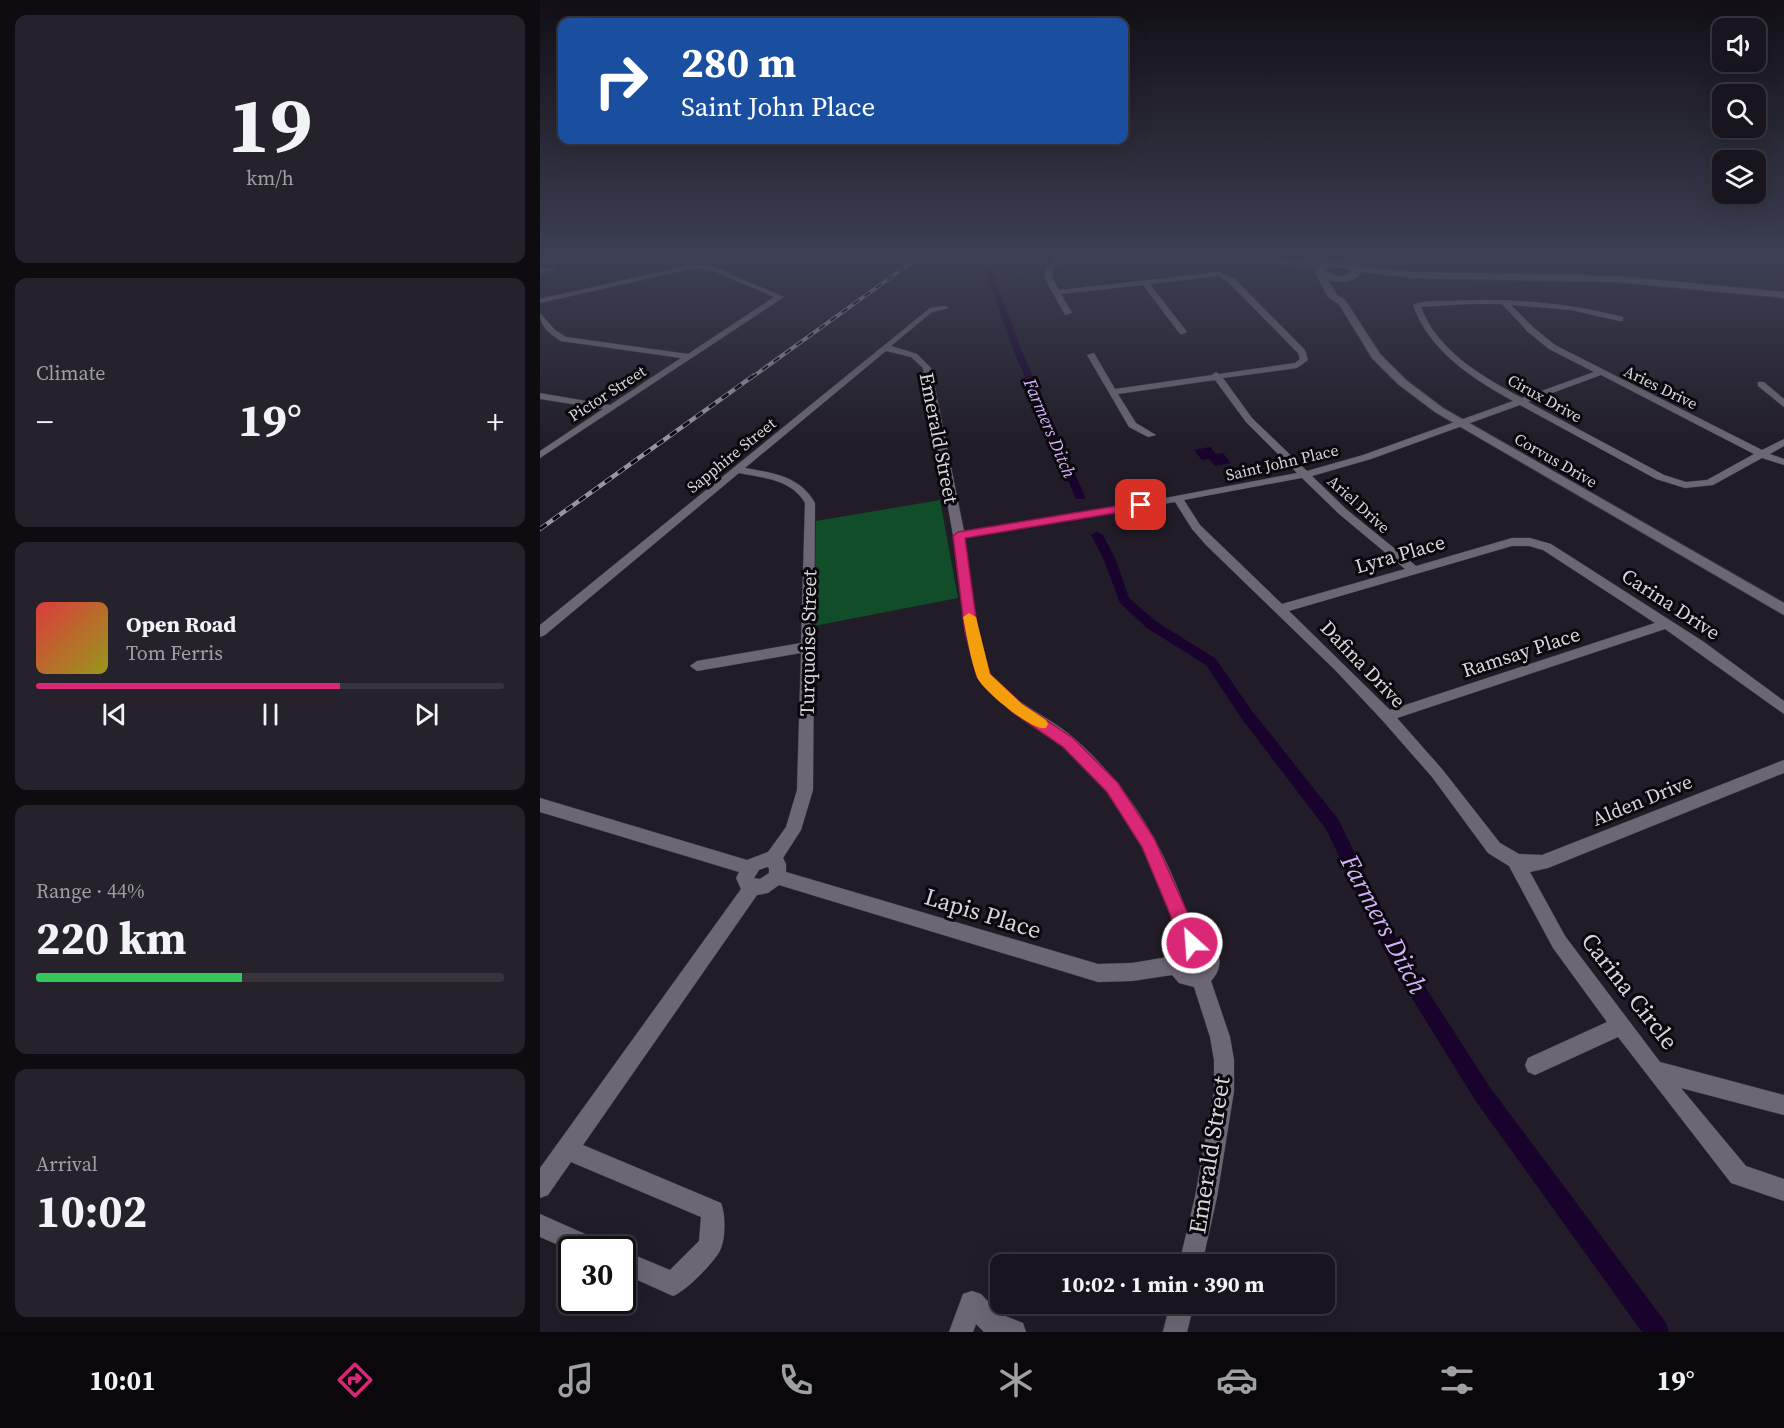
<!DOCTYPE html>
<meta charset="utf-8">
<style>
body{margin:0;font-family:"Source Serif 4",serif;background:#26222b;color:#f1f3f6;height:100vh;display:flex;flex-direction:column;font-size:22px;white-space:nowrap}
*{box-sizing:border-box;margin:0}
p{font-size:20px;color:#9f9fa4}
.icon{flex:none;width:33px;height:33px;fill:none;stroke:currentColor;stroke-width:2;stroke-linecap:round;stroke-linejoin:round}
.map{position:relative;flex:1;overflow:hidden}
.panel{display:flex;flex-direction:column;gap:15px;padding:15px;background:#0e0c10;width:540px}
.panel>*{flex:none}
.guide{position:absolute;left:18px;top:18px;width:570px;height:126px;border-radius:12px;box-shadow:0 6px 24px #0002,0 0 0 2px #37343c;background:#1a4fa0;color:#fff;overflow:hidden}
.controls{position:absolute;left:1172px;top:18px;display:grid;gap:12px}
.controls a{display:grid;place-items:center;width:54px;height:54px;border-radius:12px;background:#19151e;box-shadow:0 6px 24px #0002,0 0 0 2px #37343c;font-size:30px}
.speed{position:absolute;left:18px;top:1236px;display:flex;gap:12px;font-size:30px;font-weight:700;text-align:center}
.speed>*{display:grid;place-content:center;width:78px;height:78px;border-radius:50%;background:#19151e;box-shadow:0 6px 24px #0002,0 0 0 2px #37343c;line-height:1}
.speed .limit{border:3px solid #111;border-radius:9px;background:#fff;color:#111}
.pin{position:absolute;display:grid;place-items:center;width:51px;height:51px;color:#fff;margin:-26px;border-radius:12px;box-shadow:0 3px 9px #0006}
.me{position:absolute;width:66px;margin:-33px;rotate:334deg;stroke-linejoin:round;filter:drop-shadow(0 0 4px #0008)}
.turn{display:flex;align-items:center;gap:21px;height:126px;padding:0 24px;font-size:27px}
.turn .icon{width:78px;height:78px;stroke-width:2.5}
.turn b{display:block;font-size:42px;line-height:51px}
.big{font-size:45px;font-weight:700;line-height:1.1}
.panel .tile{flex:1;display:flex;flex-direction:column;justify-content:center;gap:9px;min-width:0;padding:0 21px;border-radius:12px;background:#26222b}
.panel .dial{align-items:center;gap:0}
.dial b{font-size:78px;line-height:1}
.song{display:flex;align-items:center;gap:18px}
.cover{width:72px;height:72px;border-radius:9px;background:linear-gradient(135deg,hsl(0 70% 55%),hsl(60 70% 35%))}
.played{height:6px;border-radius:3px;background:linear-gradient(90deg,#db2777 65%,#37343c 65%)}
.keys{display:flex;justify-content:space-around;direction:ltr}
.heat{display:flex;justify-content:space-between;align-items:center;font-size:33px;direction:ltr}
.charge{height:9px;border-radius:4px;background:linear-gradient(90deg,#34c759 44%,#37343c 0)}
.trip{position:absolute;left:450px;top:1254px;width:345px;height:60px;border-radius:12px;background:#19151e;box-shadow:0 6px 24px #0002,0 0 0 2px #37343c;font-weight:700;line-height:60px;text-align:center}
.dock{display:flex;height:96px;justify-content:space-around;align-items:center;background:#0a080c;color:#9f9fa4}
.dock .icon{width:42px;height:42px}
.dock .current{color:#db2777}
.dock b{font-size:27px;color:#f1f3f6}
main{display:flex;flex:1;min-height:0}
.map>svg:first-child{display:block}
.green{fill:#124d2a}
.water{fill:#19022c}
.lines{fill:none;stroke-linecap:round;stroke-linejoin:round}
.canal{fill:#19022c;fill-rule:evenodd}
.minor-casing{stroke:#3c3841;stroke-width:1}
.tertiary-casing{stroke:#3c3841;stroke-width:2}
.minor{fill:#6d6775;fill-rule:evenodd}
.tertiary{fill:#6d6775;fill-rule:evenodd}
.rail-far1-casing{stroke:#99959f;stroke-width:4}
.rail-casing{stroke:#99959f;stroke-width:4.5}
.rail-far1{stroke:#0a080d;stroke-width:2;stroke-dasharray:7;stroke-linecap:butt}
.rail{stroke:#0a080d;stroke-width:3;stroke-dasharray:8;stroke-linecap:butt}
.route{fill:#db2777;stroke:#8e194d;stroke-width:1.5}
.slow{fill:#f59e0b}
.labels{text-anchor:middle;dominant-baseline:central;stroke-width:6;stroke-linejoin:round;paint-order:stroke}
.far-street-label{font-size:16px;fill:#d8d5dd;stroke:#0a080d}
.far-water-label{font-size:18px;font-style:italic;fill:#d3b1fb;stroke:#0a080d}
.street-label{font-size:20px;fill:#d8d5dd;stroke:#0a080d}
.near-street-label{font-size:24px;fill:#d8d5dd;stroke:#0a080d}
.near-water-label{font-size:26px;font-style:italic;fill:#d3b1fb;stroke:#0a080d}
</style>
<main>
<section class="panel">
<div class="tile dial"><b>19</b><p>km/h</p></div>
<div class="tile"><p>Climate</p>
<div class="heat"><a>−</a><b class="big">19°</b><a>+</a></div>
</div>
<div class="tile">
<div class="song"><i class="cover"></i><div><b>Open Road</b><p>Tom Ferris</p></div></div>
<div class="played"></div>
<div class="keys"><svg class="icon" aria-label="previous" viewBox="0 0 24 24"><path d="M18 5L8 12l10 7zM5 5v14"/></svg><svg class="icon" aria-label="pause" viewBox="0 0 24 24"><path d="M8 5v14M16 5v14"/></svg><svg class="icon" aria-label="next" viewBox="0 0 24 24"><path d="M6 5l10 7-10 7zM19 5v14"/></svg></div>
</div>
<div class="tile"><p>Range · 44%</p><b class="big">220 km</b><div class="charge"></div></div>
<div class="tile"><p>Arrival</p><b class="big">10:02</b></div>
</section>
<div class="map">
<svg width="1244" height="1332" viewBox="0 0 1244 1332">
<rect width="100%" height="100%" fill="#211c28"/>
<path class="green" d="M 400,500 L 418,598 L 274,626 L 276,521 Z"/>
<path class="water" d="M 670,447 L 676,454 L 683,453 L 691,463 L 675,466 L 669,459 L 662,460 L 654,450 Z"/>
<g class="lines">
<path class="canal" d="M 441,257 L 447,257 L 481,349 L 545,497 L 544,499 L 536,499 L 535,497 L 473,349 Z
M 557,532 L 563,535 L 576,560 L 589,598 L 617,622 L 676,659 L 712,711 L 798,819 L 864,954 L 949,1086 L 1126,1323 L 1129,1332 L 1102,1332 L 935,1100 L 852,966 L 786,829 L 702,719 L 666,665 L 607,628 L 580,603 L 564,560 L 551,535 Z"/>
<g class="minor-casing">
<path id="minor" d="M 517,257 L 524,257 C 511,272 508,271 519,290 L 679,272 L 694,278 L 765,350 L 768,360 L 757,368 L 683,378 L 712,418 L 767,471 L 823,455 L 973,401 C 933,379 889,351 873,305 C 882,300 898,301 909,301 C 968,298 1025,302 1083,317 L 1083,321 L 1080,321 L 1031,310 L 971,305 L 994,328 L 1015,345 L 1222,450 L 1244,439 L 1244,446 L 1230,454 L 1244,459 L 1244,465 L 1222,458 L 1173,485 L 1145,488 L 1116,479 L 980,405 L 831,459 L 772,476 L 806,509 L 876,566 L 972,538 L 990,538 L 1011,544 L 1164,642 L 1244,701 L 1244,714 L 1125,629 L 857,718 L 902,769 L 960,843 L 979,854 L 1002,855 L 1244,760 L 1244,773 L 1008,868 L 990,872 L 1025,936 L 1120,1062 L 1244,1095 L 1244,1115 L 1141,1088 L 1206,1166 L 1244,1179 L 1244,1201 L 1191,1183 L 1078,1037 L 995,1075 L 988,1072 L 985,1065 L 988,1058 L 1067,1022 L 1013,948 L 969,866 L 948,853 L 892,777 L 842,720 L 795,670 L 666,545 L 652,529 L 635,502 L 425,538 C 430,577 433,617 444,654 C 446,661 447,671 451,676 C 474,704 509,716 535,739 C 595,792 631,859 654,935 C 678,939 688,963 671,981 L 690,1037 L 694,1060 L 694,1091 L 677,1197 L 662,1264 L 639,1264 L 655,1197 L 674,1091 L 674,1060 L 670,1037 L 654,987 L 639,983 L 632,975 L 592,981 L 558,982 L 239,885 L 228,893 L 217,895 L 43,1145 L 181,1203 C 186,1215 186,1243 178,1254 C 170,1266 146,1291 133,1296 L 82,1273 L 82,1250 L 130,1270 L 159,1241 L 161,1217 L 31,1162 L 8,1195 L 0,1198 L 0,1168 L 201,889 L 196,878 L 199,872 L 0,812 L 0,798 L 207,860 L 228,852 L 246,827 L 257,790 L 261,653 L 157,671 L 150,666 L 157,661 L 261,643 L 265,503 C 251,479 223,478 199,473 L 5,635 L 0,637 L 0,625 L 390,308 L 405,306 L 409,308 L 392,312 L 351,346 L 377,354 L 391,368 L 424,531 L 583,506 L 757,473 L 706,422 L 675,380 L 578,394 L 596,423 L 616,435 L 608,437 L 589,427 L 547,355 L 554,353 L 575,389 L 672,375 L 676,372 L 679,374 L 755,363 L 760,359 L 758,353 L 688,282 L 678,276 L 610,284 L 647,332 L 643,334 L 640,334 L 603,285 L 521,294 L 532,313 L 525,315 L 504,277 L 506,269 ZM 927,304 L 962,304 L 988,332 L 1009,349 L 1054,372 L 982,398 C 943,377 897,351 881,307 ZM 346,351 L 371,357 L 383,368 L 413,535 L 425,632 L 437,677 L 472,712 L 523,746 L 568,792 L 602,847 L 630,914 L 638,941 L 628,957 L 592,963 L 558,964 L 246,872 L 246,864 L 243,858 L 261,830 L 273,790 L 275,503 C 260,476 233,473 205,468 ZM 1061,375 L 1214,454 L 1167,480 L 1146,482 L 1124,475 L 988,402 ZM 762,478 L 798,513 L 865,569 L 742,604 L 660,525 L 644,500 ZM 972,546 L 989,546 L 1003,550 L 1115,623 L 850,710 L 749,611 ZM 227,867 L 229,868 L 229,873 L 220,879 L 214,878 L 219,870 ZM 651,953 L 657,953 L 662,958 L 662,964 L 657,968 L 651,968 L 646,964 L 646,958 Z
M 674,257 L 702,257 L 784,264 L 787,266 L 784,268 Z
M 155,264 L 174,267 L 244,297 L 0,458 L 0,451 L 63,409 L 0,399 L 0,393 L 70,405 L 141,358 L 21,341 C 10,334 0,327 0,313 L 15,330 L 26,337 L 148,354 L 234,297 L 171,270 L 155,268 L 0,303 L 0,299 Z
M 14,268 L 14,270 L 0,273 L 0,269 Z
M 1218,382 L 1224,382 L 1244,399 L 1244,407 L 1218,386 Z
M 0,1214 L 63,1242 L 66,1250 L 32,1251 L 0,1237 Z
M 432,1291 L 441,1294 L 460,1314 L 483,1323 L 486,1332 L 444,1332 L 436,1324 L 433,1332 L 409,1332 L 423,1294 Z
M 630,1304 L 654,1304 L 647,1332 L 623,1332 Z"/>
</g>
<g class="tertiary-casing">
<path id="tertiary" d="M 795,261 L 834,269 L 874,272 L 1076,276 L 1244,292 L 1244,298 L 1076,282 L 874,278 L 821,272 C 815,283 800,283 788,280 L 797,295 L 805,300 L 840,354 L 866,380 L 903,408 L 1244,603 L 1244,615 L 895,412 L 858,384 L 832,358 L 799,304 L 788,297 L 775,272 L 781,264 ZM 795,267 L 805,268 L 812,273 L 798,277 L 784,271 L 787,268 Z"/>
</g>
<use href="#minor" class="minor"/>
<use href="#tertiary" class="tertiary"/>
<g class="rail-far1-casing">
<path id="rail-far1" d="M 211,378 L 379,257"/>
</g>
<g class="rail-casing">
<path id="rail" d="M 0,529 L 213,376"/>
</g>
<use href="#rail-far1" class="rail-far1"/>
<use href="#rail" class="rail"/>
</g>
<linearGradient id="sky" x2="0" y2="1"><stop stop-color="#120f16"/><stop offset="0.58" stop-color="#3d4053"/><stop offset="1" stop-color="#3d4053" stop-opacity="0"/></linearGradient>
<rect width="1244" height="444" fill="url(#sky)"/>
<path class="route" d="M 601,502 L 605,503 L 605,508 L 425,538 L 438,632 L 450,674 L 482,704 L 533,738 L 578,783 L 614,838 L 648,914 L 655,935 L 659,937 L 661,943 L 659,950 L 648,953 L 642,950 L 630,914 L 602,847 L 567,792 L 523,747 L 472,712 L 437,677 L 425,632 L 413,536 L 418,532 Z"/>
<path class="slow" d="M 429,613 L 436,617 L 450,674 L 482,704 L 506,720 L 508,724 L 506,728 C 493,732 442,690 437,677 C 430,658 427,636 423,617 Z"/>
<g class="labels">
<g class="far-street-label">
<text transform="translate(1121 387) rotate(26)">Aries Drive</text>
<text transform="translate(67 393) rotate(-33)">Pictor Street</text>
<text transform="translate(1005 398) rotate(29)">Cirux Drive</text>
<text transform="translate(191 455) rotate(-39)">Sapphire Street</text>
<text transform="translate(1016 460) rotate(30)">Corvus Drive</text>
<text transform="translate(742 462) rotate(-13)">Saint John Place</text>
<text transform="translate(819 504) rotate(42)">Ariel Drive</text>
</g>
<g class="far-water-label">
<text transform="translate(510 428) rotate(67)">Farmers Ditch</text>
</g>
<g class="street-label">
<text transform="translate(399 438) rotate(79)">Emerald Street</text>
<text transform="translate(860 554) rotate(-16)">Lyra Place</text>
<text transform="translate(1131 604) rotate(33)">Carina Drive</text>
<text transform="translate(268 643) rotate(-89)">Turquoise Street</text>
<text transform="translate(981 652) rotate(-18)">Ramsay Place</text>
<text transform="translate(823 664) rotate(46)">Dafina Drive</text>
<text transform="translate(1102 800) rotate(-22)">Alden Drive</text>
</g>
<g class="near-street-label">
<text transform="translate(443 913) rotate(17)">Lapis Place</text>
<text transform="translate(1090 991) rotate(52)">Carina Circle</text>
<text transform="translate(669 1155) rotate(-81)">Emerald Street</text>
</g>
<g class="near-water-label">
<text transform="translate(844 924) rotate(62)">Farmers Ditch</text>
</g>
</g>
</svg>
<div class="controls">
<a><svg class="icon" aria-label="sound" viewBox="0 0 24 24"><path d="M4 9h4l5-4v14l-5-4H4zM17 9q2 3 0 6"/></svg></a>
<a><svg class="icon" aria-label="search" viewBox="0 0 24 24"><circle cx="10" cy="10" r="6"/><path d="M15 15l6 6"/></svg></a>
<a><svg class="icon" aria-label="layers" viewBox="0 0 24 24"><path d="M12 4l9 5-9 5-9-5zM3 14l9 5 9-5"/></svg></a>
</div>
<div class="speed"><div class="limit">30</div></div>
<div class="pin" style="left:601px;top:505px;background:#d93025"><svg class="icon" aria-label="arrive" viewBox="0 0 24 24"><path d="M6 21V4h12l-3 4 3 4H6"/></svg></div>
<svg class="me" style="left:652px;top:943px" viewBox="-20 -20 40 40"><circle r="17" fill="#db2777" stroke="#fff" stroke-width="3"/><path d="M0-11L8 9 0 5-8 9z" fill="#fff"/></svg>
<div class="trip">10:02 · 1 min · 390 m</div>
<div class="guide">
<div class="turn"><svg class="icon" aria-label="right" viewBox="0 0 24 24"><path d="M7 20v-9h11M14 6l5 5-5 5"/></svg><div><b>280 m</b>Saint John Place</div></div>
</div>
</div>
</main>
<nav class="dock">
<b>10:01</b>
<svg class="icon current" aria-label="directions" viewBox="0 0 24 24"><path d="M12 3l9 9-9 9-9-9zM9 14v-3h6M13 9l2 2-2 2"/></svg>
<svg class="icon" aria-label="music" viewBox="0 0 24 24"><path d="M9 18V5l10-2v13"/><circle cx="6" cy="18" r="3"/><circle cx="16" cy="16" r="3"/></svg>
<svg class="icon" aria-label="phone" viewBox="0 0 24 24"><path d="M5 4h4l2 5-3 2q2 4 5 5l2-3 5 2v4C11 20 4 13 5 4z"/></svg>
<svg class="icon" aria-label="climate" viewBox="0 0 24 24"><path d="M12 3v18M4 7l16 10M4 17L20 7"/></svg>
<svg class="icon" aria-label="car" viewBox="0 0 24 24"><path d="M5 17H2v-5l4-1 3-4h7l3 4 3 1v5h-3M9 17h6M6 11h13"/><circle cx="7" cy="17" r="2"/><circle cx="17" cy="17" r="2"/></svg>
<svg class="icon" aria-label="filters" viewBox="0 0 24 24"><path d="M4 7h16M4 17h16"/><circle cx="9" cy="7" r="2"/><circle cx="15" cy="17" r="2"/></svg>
<b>19°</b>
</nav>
